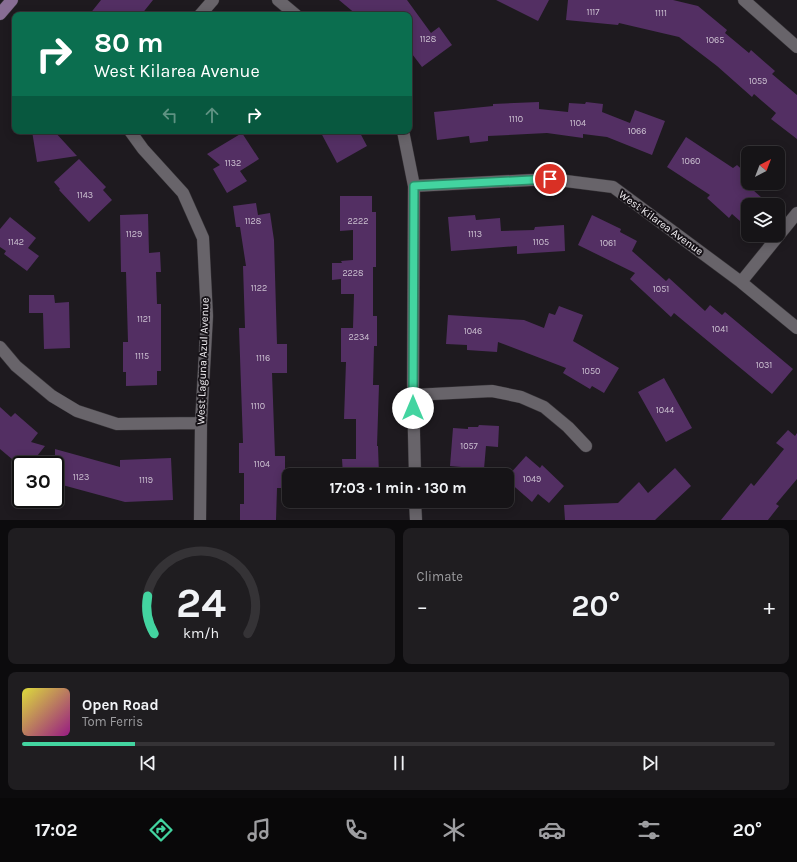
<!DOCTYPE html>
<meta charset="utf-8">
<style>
body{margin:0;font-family:Karla,sans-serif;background:#1f1d20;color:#f1f3f6;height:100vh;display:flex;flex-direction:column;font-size:15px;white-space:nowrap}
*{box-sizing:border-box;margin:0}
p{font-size:13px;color:#9e9ea1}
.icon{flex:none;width:22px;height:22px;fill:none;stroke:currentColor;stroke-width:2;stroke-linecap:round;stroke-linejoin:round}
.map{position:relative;height:520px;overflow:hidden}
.panel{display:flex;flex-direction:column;gap:8px;padding:8px;background:#0c0b0d;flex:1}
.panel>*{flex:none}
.hud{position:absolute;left:12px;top:12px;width:400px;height:122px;border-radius:8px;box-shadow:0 2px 10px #0003,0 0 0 1px #353336;background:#0b6e4f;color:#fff;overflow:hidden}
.needle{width:26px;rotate:42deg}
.controls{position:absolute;left:741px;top:146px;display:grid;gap:8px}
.controls a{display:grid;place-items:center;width:44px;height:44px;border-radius:8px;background:#161417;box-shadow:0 2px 10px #0003,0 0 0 1px #353336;font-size:20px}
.speed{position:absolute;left:12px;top:456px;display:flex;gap:8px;font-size:20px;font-weight:700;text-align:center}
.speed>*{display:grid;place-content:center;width:52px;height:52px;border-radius:50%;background:#161417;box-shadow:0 2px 10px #0003,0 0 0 1px #353336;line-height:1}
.speed .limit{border:2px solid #111;border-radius:6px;background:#fff;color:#111}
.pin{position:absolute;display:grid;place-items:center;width:34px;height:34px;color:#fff;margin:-17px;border:2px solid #fff;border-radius:50%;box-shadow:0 1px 4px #0007}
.me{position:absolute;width:44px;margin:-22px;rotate:0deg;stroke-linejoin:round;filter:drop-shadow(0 0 3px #0008)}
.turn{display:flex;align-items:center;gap:14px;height:84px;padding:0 16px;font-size:18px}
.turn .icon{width:52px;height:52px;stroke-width:2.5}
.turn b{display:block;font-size:28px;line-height:34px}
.lanes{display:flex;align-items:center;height:38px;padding:0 16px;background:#0003;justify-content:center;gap:20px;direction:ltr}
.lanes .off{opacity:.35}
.big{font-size:30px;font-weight:700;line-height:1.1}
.panel .widget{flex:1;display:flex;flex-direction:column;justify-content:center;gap:6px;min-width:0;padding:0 14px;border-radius:8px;background:#1f1d20}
.panel .dial{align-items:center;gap:0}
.dial svg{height:104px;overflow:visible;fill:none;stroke:#353336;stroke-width:7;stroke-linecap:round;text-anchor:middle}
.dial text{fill:#f1f3f6;stroke:none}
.song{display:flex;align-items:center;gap:12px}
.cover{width:48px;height:48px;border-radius:6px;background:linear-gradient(135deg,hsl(60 70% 55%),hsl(310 70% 35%))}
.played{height:4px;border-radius:2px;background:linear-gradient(90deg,#43d4a0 15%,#353336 15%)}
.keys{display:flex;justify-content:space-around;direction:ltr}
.heat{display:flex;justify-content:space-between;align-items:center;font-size:22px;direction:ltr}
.panel .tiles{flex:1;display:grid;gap:8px;grid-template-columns:1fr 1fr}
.widget:last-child{grid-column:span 2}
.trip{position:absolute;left:282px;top:468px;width:232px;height:40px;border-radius:8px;background:#161417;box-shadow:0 2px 10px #0003,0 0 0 1px #353336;font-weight:700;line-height:40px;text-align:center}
.dock{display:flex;height:64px;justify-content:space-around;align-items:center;background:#090809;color:#9e9ea1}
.dock .icon{width:28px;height:28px}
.dock .on{color:#43d4a0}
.dock b{font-size:18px;color:#f1f3f6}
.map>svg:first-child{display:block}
.building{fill:#532f63}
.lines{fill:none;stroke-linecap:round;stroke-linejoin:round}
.street-casing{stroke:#373438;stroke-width:13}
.secondary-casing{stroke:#373438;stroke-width:13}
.street{stroke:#68646a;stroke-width:12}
.secondary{stroke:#886d94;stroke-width:12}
.route-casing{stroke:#2c8a68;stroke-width:10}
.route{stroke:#43d4a0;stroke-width:7}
.labels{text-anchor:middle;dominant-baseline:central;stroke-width:4;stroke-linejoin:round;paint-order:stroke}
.number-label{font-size:9px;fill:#ccc1d1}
.street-label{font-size:11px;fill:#f5f2f6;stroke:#151116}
</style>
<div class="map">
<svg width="797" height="520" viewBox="0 0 797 520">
<rect width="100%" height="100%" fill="#1e1a1f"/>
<path class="building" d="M 101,0 L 153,0 L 141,15 L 89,15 Z
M 339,0 L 407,0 L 431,33 L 439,27 L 452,45 L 422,67 L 409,50 L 409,15 L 357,15 Z
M 496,0 L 549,0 L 538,21 Z
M 568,0 L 673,0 L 698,6 L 727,30 L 725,33 L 749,53 L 751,50 L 775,71 L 772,74 L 797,95 L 797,139 L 771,119 L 776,113 L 754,94 L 752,97 L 717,66 L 679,37 L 619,23 L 618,25 L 566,20 Z
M 539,102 L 539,109 L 568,112 L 569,103 L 585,104 L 586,102 L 603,104 L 602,112 L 630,123 L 635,110 L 665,121 L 652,155 L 607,137 L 583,134 L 583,138 L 547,133 L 488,136 L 488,141 L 470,143 L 469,136 L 437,140 L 434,112 L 493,106 L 493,104 Z
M 32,131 L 54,131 L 77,156 L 37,162 Z
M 320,131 L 359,131 L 367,146 L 337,163 Z
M 242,133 L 259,159 L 240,171 L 247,181 L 227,193 L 213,169 L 220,165 L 207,154 Z
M 686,137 L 733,168 L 737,165 L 748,175 L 748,183 L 757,183 L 758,185 L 753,190 L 770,205 L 748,205 L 748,228 L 732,214 L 729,218 L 707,198 L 710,195 L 667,167 Z
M 79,159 L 106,187 L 103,190 L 112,200 L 89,222 L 59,190 L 60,189 L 54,182 Z
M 340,196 L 372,196 L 372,212 L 376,212 L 376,267 L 373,267 L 373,316 L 377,316 L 377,346 L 374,346 L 373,385 L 379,385 L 377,446 L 378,446 L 379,475 L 343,475 L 342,459 L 356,459 L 356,419 L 344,419 L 346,362 L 341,362 L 341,328 L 353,328 L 354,294 L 341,294 L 341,279 L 332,280 L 332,263 L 342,263 L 341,261 L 353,260 L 353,230 L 340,231 Z
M 256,203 L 258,215 L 270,213 L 274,240 L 277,344 L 287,344 L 287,373 L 272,373 L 275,456 L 285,456 L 285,488 L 277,488 L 276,520 L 240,520 L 240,504 L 244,504 L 244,473 L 239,473 L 239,443 L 243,443 L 239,328 L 245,328 L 243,266 L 246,266 L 240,227 L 236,227 L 233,206 Z
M 148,214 L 149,253 L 160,252 L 161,272 L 156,272 L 157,304 L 161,304 L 161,371 L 157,371 L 157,385 L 126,386 L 126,372 L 123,372 L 123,342 L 128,342 L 126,272 L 121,272 L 120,215 Z
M 475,215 L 476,220 L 500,218 L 501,231 L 534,230 L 535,227 L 564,225 L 565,251 L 517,254 L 517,246 L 451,251 L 448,217 Z
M 592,215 L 621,229 L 620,232 L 637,241 L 632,251 L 666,281 L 669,278 L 705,311 L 710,305 L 722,315 L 725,312 L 793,369 L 772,394 L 674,313 L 671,317 L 630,279 L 635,273 L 578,245 Z
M 10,217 L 36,238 L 28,248 L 39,256 L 27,271 L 4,254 L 6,251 L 0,247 L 0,229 Z
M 29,295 L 54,295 L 55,303 L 69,302 L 70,348 L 44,349 L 43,313 L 29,313 Z
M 559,306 L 583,315 L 573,341 L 619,368 L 604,393 L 592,386 L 590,389 L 563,373 L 566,368 L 498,342 L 497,352 L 467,350 L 467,345 L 446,344 L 448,315 L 524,320 L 544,328 L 549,313 L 555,315 Z
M 664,378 L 692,428 L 666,442 L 638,392 Z
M 0,407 L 11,417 L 15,413 L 38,433 L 31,442 L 45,446 L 30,465 L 19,465 L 0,449 Z
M 479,425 L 499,426 L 498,447 L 486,446 L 484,469 L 450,466 L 453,428 L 468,429 L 468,427 L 478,427 Z
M 788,430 L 795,436 L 797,433 L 797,479 L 776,504 L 779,506 L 768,520 L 721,520 L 751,483 L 754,486 L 784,449 L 776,443 Z
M 55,449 L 120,467 L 120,460 L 171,458 L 173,500 L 125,502 L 55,483 Z
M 526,456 L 540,468 L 542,465 L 564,486 L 549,503 L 538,494 L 532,502 L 507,480 L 507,477 Z
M 675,468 L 691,486 L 655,520 L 565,520 L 564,505 L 618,503 L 639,482 L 648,493 Z"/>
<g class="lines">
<g class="street-casing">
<path id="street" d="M 278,0 L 296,15
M 744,0 L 797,47
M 200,15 L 213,0
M 130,131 L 143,149 L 183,193 L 203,238 L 207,316 L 201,423 L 200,520
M 403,131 L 414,186 L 550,179 L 613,187 L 741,282 L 797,328
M 414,186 L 413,395 L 415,475
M 741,282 L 797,213
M 0,347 L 16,366 L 52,396 L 77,411 L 117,424 L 201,423
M 413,395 L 492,391 L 521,397 L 544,407 L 568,427 L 586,446
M 415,501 L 416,520"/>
</g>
<g class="secondary-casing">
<path id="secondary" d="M 0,14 L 12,0"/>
</g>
<use href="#street" class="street"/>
<use href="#secondary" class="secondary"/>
</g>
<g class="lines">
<g class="route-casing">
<path id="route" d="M 413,408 L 414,186 L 550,179"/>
</g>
<use href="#route" class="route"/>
</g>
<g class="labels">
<g class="number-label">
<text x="593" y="12">1117</text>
<text x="661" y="13">1111</text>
<text x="428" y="39">1128</text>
<text x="715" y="40">1065</text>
<text x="758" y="81">1059</text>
<text x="516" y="119">1110</text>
<text x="578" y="123">1104</text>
<text x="637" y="131">1066</text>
<text x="691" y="161">1060</text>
<text x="233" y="163">1132</text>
<text x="85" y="195">1143</text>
<text x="253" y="221">1128</text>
<text x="358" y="221">2222</text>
<text x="134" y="234">1129</text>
<text x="475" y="234">1113</text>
<text x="16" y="242">1142</text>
<text x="541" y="242">1105</text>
<text x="608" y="243">1061</text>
<text x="353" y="273">2228</text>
<text x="259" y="288">1122</text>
<text x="661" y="289">1051</text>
<text x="144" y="319">1121</text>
<text x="720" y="329">1041</text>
<text x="473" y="331">1046</text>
<text x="359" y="337">2234</text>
<text x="142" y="356">1115</text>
<text x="263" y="358">1116</text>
<text x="764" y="365">1031</text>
<text x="591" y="371">1050</text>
<text x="258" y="406">1110</text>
<text x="665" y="410">1044</text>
<text x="469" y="446">1057</text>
<text x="262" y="464">1104</text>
<text x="81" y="477">1123</text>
<text x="532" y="479">1049</text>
<text x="146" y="480">1119</text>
</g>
<g class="street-label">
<text transform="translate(661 223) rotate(36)">West Kilarea Avenue</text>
<text transform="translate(203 361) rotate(-88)">West Laguna Azul Avenue</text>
</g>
</g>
</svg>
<div class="controls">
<a><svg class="needle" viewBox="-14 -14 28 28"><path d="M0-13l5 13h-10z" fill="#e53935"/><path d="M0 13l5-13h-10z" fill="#9e9ea1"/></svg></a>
<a><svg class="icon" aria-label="layers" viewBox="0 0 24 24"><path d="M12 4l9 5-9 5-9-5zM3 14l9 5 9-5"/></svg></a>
</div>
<div class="speed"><div class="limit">30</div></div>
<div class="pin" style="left:550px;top:179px;background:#d93025"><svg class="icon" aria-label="arrive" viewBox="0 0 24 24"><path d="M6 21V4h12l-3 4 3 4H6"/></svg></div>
<svg class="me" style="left:413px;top:408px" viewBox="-20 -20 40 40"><circle r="19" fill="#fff"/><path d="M0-13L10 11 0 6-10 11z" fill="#43d4a0"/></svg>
<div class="trip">17:03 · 1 min · 130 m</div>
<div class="hud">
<div class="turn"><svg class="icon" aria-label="right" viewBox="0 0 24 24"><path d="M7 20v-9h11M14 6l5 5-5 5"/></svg><div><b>80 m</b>West Kilarea Avenue</div></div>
<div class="lanes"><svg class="icon off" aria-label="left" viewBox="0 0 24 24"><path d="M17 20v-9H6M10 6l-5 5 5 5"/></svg><svg class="icon off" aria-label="ahead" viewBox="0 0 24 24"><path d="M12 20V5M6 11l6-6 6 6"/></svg><svg class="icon" aria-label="right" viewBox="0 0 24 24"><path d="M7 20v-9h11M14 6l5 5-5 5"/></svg></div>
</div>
</div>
<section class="panel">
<div class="tiles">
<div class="widget dial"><svg viewBox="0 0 100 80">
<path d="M14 69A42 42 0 1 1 86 69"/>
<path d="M14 69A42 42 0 0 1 9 40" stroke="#43d4a0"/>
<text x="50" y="56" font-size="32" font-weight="700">24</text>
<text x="50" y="72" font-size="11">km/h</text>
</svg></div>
<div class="widget"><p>Climate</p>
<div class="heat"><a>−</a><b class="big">20°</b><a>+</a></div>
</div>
<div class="widget">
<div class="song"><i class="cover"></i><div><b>Open Road</b><p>Tom Ferris</p></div></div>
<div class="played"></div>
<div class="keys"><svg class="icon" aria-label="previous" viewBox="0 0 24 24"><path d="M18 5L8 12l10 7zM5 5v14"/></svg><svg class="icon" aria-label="pause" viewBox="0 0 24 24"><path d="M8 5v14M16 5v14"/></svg><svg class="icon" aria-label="next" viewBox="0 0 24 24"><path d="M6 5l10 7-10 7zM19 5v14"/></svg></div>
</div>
</div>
</section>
<nav class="dock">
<b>17:02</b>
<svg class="icon on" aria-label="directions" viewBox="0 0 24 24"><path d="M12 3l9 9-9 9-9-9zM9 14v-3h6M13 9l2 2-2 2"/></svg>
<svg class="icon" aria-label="music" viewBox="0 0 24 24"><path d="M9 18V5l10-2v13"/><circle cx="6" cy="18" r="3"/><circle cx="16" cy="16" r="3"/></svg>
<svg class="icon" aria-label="phone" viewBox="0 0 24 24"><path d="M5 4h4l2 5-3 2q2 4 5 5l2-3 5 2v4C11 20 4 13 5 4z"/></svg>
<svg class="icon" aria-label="climate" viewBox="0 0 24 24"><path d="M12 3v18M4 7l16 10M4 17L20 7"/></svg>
<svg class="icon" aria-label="car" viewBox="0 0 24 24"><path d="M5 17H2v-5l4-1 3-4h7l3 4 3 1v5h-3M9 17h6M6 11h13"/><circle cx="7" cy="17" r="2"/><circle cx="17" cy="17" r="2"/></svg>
<svg class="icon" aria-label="filters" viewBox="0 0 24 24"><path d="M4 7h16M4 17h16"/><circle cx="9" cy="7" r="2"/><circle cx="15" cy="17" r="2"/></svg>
<b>20°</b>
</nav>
